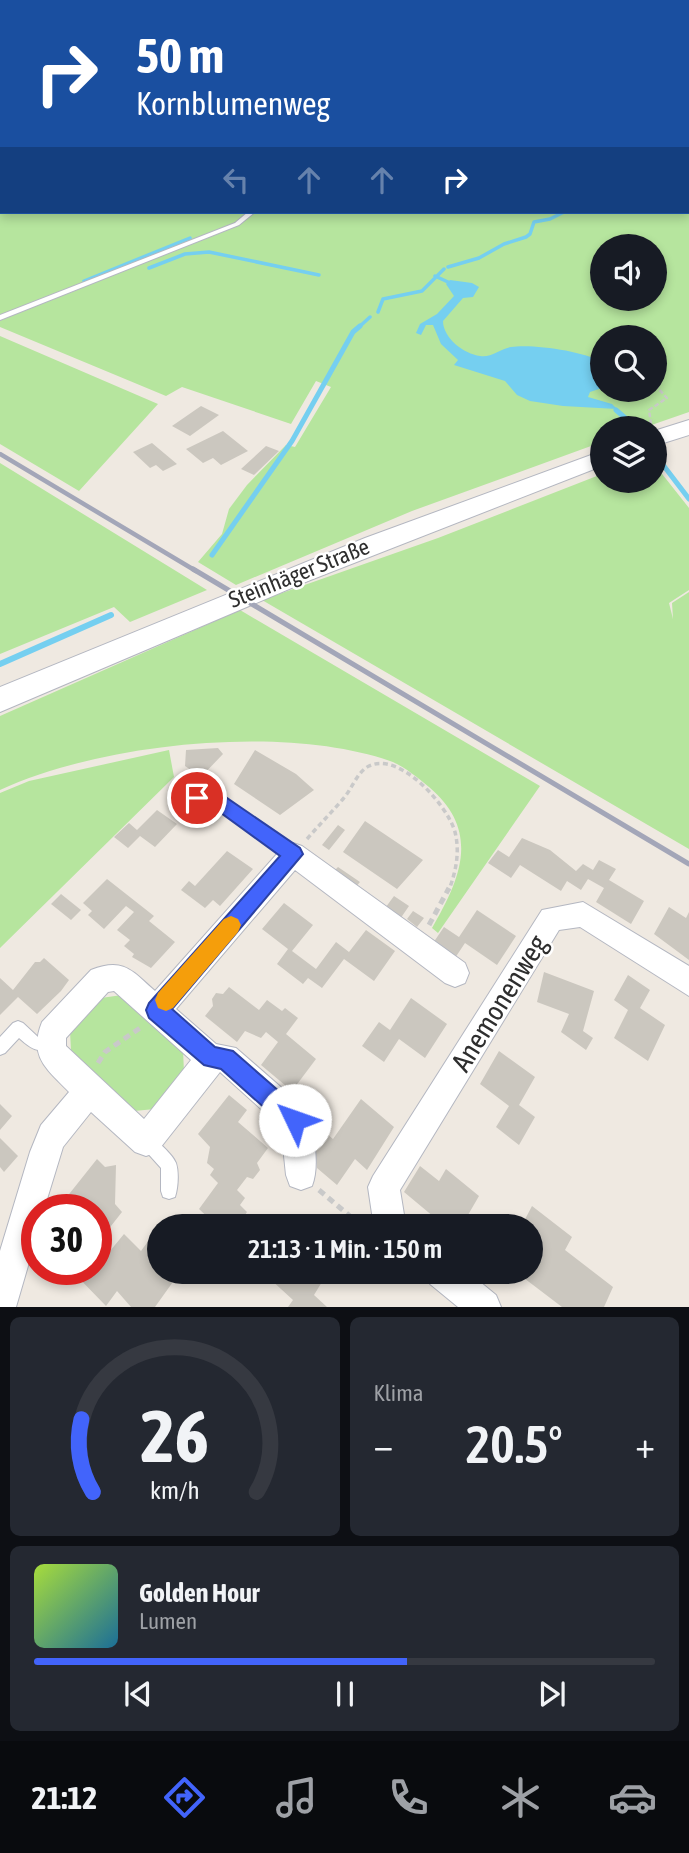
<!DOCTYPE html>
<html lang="de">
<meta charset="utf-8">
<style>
body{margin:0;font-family:"Asap Condensed",sans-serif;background:#242831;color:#f1f3f6;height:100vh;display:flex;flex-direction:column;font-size:26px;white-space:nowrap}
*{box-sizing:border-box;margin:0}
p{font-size:23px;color:#9ea1a6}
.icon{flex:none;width:38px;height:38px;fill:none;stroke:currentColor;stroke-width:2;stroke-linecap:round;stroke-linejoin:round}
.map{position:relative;height:1307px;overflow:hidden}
.side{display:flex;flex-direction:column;gap:10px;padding:10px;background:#0d0f14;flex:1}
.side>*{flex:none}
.guide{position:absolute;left:0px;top:0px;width:690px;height:214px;box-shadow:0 4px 10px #0003;background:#1a4fa0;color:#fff;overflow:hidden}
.fabs{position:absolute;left:590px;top:234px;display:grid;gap:14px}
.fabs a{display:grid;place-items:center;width:77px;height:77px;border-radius:50%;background:#171b24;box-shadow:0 4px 10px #0003;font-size:35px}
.speed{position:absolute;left:21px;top:1194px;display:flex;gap:14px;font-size:35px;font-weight:700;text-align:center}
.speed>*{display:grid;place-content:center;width:91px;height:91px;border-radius:50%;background:#171b24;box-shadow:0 4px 10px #0003;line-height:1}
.speed .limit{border:10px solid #d22;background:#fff;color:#111}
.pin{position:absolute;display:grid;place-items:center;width:60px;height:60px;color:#fff;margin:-30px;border:4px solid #fff;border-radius:50%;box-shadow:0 2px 7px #0007}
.me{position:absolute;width:77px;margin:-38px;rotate:312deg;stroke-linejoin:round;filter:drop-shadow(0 0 5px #0008)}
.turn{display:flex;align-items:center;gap:24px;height:147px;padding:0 21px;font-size:32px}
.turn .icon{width:91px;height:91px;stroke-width:2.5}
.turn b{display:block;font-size:49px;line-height:60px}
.lanes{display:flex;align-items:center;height:66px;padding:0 21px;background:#0003;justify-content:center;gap:35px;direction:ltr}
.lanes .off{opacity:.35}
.big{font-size:52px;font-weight:600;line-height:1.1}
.side .tile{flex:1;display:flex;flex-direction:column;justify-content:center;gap:10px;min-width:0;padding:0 24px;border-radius:10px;background:#242831}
.side .dial{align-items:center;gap:0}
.dial svg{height:182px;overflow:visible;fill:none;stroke:#363941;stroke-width:7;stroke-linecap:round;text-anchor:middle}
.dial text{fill:#f1f3f6;stroke:none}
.song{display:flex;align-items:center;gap:21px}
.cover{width:84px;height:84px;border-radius:10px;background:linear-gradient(135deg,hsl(80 70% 55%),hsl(200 70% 35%))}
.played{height:7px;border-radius:4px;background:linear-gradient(90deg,#4264fb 60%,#363941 60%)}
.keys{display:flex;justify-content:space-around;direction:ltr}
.heat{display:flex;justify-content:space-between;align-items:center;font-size:38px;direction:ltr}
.side .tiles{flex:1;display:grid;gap:10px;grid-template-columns:1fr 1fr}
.tile:last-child{grid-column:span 2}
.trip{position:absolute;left:147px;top:1214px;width:396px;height:70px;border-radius:35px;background:#171b24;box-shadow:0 4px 10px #0003;font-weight:600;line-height:70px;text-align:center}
.menu{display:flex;height:112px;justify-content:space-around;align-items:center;background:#090b0e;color:#9ea1a6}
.menu .icon{width:49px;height:49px}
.menu .selected{color:#4264fb}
.menu b{font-size:32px;color:#f1f3f6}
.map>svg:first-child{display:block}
.green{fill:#b6e59e;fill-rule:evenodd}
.water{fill:#75cff0}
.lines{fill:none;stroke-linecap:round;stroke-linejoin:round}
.stream-far3{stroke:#75cff0;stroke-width:2.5}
.stream-far2{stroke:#75cff0;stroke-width:3.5}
.stream-far1{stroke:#75cff0;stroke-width:5}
.stream{stroke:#75cff0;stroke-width:6}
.building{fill:#cbc7bf}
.service-casing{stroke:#b4b7c1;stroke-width:2}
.minor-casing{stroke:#b4b7c1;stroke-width:2}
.secondary-casing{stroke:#b4b7c1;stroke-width:2}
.primary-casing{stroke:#c9c9c9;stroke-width:1}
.path-far2{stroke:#c9c9c9;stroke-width:2.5;stroke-dasharray:4.5 2.5;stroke-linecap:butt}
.path-far1{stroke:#c9c9c9;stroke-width:3.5;stroke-dasharray:5 3.5;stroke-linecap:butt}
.path{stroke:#c9c9c9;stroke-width:5;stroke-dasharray:7 5;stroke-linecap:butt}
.service{fill:#fff;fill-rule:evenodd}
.minor{fill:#fff;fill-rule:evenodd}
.secondary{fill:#fff;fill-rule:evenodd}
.primary{fill:#f2d163;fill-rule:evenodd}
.rail-far1{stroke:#a3a6b8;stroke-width:4.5}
.rail{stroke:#a3a6b8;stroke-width:5}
.route{fill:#4264fb;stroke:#2b41a3;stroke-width:2}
.slow{fill:#f59e0b}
.labels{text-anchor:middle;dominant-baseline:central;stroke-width:5;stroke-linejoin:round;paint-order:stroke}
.street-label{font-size:23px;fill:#2e2e2e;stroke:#fff}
.near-street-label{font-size:28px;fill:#2e2e2e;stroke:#fff}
</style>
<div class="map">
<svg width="689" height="1307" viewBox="0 0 689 1307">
<rect width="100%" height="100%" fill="#efe9e1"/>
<path class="green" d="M 0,0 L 180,0 L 2,2 L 2,212 L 688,212 L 689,155 L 689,412 L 640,429 L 602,429 L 602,442 L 412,511 L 236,585 L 198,562 L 222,534 L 229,509 L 247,485 L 286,445 L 295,447 L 331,387 L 316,381 L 291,424 L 182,387 L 166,396 L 0,327 ZM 602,247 L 654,247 L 654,299 L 602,299 ZM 602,338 L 654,338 L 654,390 L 602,390 Z
M 0,336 L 158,404 L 79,491 L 0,444 Z
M 0,463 L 207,590 L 130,622 L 114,607 L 0,654 Z
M 655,465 L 689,508 L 689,590 L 669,603 L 673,619 L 672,603 L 689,592 L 689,849 L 262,600 L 438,538 L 602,474 L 602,481 L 654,481 Z
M 240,610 L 540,786 L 438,933 L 432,928 C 461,878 481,831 429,787 C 418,778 404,766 390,761 C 284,724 101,743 0,790 L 0,716 Z
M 169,750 L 174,777 L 0,948 L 0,793 L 29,781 Z
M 122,995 L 183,1049 L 184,1073 L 155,1109 L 134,1111 L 71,1051 L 70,1031 L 101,998 Z"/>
<path class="water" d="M 450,280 L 472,283 L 479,287 L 473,297 L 463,298 L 443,321 C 443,338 464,354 480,356 C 491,358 500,349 511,347 C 534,344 582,351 602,362 L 602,388 L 590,392 L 588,397 L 612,404 L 617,409 L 563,406 L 530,401 L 517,395 L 505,381 L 454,365 L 458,360 L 441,344 L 433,325 L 426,325 L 421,335 L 416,333 L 420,324 L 437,314 L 454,296 L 446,284 Z"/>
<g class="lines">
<path class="stream-far3" d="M 88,2 L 92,0"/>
<path class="stream-far2" d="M 448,267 L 479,258 L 504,244 L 526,237 L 530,234 L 534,222 L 550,219 L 564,212
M 149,268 L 185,254 L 209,252 L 319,275
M 435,276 L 448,282
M 84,281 L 190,238
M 378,312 L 383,299 L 422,291 L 444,269
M 358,328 L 370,317"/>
<path class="stream-far1" d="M 616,410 L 638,429
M 657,457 L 689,499
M 212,555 L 292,441 L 353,332 L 360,326"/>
<path class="stream" d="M 0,664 L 111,615"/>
</g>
<path class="building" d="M 201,406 L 219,415 L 190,436 L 172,426 Z
M 223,431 L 248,451 L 221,465 L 213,458 L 203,463 L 186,449 Z
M 152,443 L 177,464 L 163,471 L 156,465 L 150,468 L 133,452 Z
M 266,446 L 279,451 L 254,475 L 241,469 Z
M 218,748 L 223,754 L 201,777 L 185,766 L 186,750 Z
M 255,750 L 296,774 L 314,790 L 280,815 L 234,784 Z
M 157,810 L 177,824 L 155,847 L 140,836 L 128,848 L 114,837 L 129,823 L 137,830 Z
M 365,821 L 423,860 L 397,889 L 343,852 Z
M 338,825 L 345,830 L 329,850 L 322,845 Z
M 522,838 L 550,850 L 576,871 L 583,864 L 593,870 L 599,860 L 616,869 L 609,880 L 644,901 L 631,924 L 596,902 L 604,888 L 588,879 L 581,890 L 567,881 L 561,891 L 520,865 L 511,878 L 488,863 L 498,850 L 509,857 Z
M 227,851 L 253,869 L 220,906 L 213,900 L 205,908 L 181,890 L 189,881 L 195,886 Z
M 338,867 L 360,882 L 354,889 L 332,873 Z
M 107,879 L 154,916 L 149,921 L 175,942 L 151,968 L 132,957 L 134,954 L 124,946 L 130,940 L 117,930 L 134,912 L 126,906 L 104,929 L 88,915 L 92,911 L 83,903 Z
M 61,894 L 81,910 L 71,920 L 51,904 Z
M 394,896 L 409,906 L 398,922 L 383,911 Z
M 284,903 L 313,925 L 292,951 L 316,969 L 336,942 L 349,952 L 366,930 L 395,951 L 374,981 L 344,959 L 322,988 L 308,978 L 303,984 L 277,964 L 288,949 L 262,929 Z
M 669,907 L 686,918 L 689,912 L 689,960 L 654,934 Z
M 477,910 L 516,936 L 497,965 L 465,943 L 453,961 L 431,946 L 444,927 L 459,937 Z
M 413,911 L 424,918 L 417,927 L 407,919 Z
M 44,958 L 69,980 L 61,991 L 37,1014 L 18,997 L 0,1015 L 0,978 L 13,990 L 35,962 L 40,962 Z
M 544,972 L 594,991 L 583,1031 L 593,1038 L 586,1050 L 561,1032 L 569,1014 L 537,1002 Z
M 628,975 L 650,990 L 640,1008 L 665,1025 L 648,1061 L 614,1038 L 628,1010 L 614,1000 Z
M 229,987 L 259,1010 L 267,1000 L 282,1011 L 285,1008 L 298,1018 L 286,1034 L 316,1059 L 292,1091 L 261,1065 L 278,1042 L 266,1032 L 261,1038 L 245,1031 L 237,1042 L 205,1016 L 213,1006 L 212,999 L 216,993 L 223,994 Z
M 411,998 L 447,1024 L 425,1058 L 399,1039 L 384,1062 L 362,1046 L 379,1022 L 390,1030 Z
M 499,1051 L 535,1077 L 519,1105 L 535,1117 L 519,1145 L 496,1127 L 509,1106 L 480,1084 Z
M 229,1095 L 247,1110 L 238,1122 L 268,1148 L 257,1163 L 260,1170 L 253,1179 L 247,1177 L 237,1190 L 245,1198 L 240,1205 L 247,1212 L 237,1227 L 218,1227 L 199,1209 L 218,1183 L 210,1175 L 214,1169 L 207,1163 L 210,1147 L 198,1134 Z
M 361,1099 L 394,1127 L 367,1170 L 355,1159 L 337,1185 L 317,1168 L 314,1140 L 321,1129 L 333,1139 Z
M 0,1104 L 12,1116 L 0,1130 Z
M 0,1138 L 18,1156 L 4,1172 L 0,1167 Z
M 97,1159 L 105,1167 L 116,1165 L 115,1204 L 122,1212 L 100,1240 L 110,1251 L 124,1234 L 141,1251 L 149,1240 L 159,1251 L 159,1272 L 180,1272 L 155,1307 L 131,1307 L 117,1291 L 106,1306 L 70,1269 L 96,1269 L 96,1209 L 68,1209 L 62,1203 Z
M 420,1166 L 439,1181 L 446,1169 L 479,1196 L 461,1227 L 446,1227 L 404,1192 Z
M 532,1206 L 572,1237 L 565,1250 L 613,1287 L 604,1307 L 562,1307 L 516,1272 L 530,1272 L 530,1227 L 521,1227 Z
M 272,1272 L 328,1272 L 314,1295 L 327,1307 L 288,1307 L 293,1300 L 269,1278 Z"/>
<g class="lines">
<g class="service-casing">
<path id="service" d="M 248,212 L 255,212 L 239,225 L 0,320 L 0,315 L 235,223 Z
M 197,793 L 222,797 L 297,850 L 299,854 L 297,858 L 293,860 L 289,858 L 215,806 L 193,802 L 191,798 L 193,794 Z
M 18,1021 L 23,1023 L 38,1037 L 49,1036 L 54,1038 L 56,1043 L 54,1048 C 38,1054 30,1048 19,1038 L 5,1053 L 0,1055 L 0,1037 L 13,1023 Z
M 148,1135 C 156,1139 173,1155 176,1163 C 179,1172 178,1188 175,1197 L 169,1199 L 163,1197 L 161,1191 L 161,1168 L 143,1148 L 140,1143 L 143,1138 Z"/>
</g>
<g class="minor-casing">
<path id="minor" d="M 293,843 L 302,846 L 465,963 L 469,973 L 465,983 L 455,987 L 445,983 L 295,870 L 176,1009 L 216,1044 L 236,1048 L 306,1109 C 314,1130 320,1166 312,1186 L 301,1190 L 290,1186 L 286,1175 L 281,1127 L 220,1072 L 157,1152 L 146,1156 L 135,1152 L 91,1112 L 63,1147 L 44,1209 L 37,1209 L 37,1235 L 16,1307 L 0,1307 L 0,1251 L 30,1152 L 41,1125 L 69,1092 C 47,1069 28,1057 42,1022 L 91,970 C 124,957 132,971 155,991 L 284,846 ZM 114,991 L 191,1060 L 144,1119 L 66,1046 L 66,1038 L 108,992 Z
M 583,902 L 689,966 L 689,996 L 580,927 L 559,930 L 400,1190 L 406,1227 L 374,1227 L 368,1187 L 373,1176 L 542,910 Z
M 426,1272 L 468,1272 L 496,1295 L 501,1307 L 458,1307 L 430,1284 Z"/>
</g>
<g class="secondary-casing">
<path id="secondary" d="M 689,420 L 689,435 L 654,446 L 654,431 Z
M 602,451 L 602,466 L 308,581 L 0,712 L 0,687 L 365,538 Z"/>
</g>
<g class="primary-casing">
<path id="primary" d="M 383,0 L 398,0 L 399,2 L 384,2 Z
M 688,131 L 689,131 L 689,141 L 688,141 Z"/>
</g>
<path class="path-far2" d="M 651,424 L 649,410 L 667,398 L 654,384"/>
<path class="path-far1" d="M 307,839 C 319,825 331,813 343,799 C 352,789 357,772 369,766 C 400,751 448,806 455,832 C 460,852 456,871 449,890"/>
<path class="path" d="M 429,925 L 449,888
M 98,1063 L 105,1052 L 140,1028
M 319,1190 L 358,1223 L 366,1225"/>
<use href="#service" class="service"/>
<use href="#minor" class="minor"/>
<use href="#secondary" class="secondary"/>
<use href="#primary" class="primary"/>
<path class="rail-far1" d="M 0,454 L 196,571"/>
<path class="rail" d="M 193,569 L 689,864"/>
</g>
<path class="route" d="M 197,790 L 224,796 L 300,848 L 303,854 L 172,1009 L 215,1047 L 233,1051 L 303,1112 L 307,1120 L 303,1128 L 295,1131 L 287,1128 L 221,1069 L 204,1065 L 149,1018 L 146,1010 L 149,1003 L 280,856 L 214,808 L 191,803 L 188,798 L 191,792 Z"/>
<path class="slow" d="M 231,916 L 238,919 L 241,925 L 238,932 L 173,1008 L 166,1011 L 158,1008 L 155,1000 L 158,993 L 224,919 Z"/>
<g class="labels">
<g class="street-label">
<text transform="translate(299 573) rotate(-22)">Steinhäger Straße</text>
</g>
<g class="near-street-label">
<text transform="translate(499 1003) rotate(-58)">Anemonenweg</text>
</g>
</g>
</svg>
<div class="fabs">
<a><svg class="icon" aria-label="sound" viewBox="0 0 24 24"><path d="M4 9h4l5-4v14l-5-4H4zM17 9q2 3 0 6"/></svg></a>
<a><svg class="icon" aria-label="search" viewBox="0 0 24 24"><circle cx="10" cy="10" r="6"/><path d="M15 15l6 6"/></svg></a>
<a><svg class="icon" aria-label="layers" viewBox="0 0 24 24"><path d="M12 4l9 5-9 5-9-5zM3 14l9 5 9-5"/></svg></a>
</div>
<div class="speed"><div class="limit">30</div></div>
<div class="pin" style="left:197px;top:798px;background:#d93025"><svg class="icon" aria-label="arrive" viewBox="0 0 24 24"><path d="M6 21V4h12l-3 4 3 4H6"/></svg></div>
<svg class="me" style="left:295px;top:1120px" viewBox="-20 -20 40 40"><circle r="19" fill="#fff"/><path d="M0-13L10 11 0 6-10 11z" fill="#4264fb"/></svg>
<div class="trip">21:13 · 1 Min. · 150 m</div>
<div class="guide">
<div class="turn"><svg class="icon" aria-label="right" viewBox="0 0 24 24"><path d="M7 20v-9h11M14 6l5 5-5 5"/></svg><div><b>50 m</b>Kornblumenweg</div></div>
<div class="lanes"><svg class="icon off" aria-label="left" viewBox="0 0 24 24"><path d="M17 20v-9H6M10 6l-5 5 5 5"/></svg><svg class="icon off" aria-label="ahead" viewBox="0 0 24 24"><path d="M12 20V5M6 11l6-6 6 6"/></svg><svg class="icon off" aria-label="ahead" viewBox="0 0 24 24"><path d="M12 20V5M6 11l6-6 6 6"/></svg><svg class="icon" aria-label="right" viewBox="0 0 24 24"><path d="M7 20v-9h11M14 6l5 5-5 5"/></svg></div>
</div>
</div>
<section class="side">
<div class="tiles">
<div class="tile dial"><svg viewBox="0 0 100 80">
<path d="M14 69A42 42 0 1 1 86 69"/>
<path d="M14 69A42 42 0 0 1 9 37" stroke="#4264fb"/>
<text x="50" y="56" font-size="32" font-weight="700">26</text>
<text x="50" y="72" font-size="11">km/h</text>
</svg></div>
<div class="tile"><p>Klima</p>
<div class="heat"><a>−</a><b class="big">20.5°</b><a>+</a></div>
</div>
<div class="tile">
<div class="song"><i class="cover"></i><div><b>Golden Hour</b><p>Lumen</p></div></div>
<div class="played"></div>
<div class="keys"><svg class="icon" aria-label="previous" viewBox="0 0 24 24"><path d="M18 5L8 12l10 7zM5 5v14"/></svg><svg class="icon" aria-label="pause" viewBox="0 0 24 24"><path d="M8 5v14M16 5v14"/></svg><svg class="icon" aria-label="next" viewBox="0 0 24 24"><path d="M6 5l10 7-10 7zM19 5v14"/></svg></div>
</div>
</div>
</section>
<nav class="menu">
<b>21:12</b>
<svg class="icon selected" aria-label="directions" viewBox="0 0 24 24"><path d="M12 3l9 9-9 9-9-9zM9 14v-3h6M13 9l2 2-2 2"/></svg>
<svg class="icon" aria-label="music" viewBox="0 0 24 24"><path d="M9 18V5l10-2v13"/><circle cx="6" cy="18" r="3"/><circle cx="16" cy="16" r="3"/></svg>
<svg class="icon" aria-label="phone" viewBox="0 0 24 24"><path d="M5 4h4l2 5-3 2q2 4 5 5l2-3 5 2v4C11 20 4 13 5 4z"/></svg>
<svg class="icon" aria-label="climate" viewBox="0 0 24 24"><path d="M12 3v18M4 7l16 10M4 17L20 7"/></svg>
<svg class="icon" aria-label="car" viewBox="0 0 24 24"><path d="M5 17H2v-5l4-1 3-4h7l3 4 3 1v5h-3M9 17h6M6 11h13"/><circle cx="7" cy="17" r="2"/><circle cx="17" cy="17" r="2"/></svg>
</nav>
